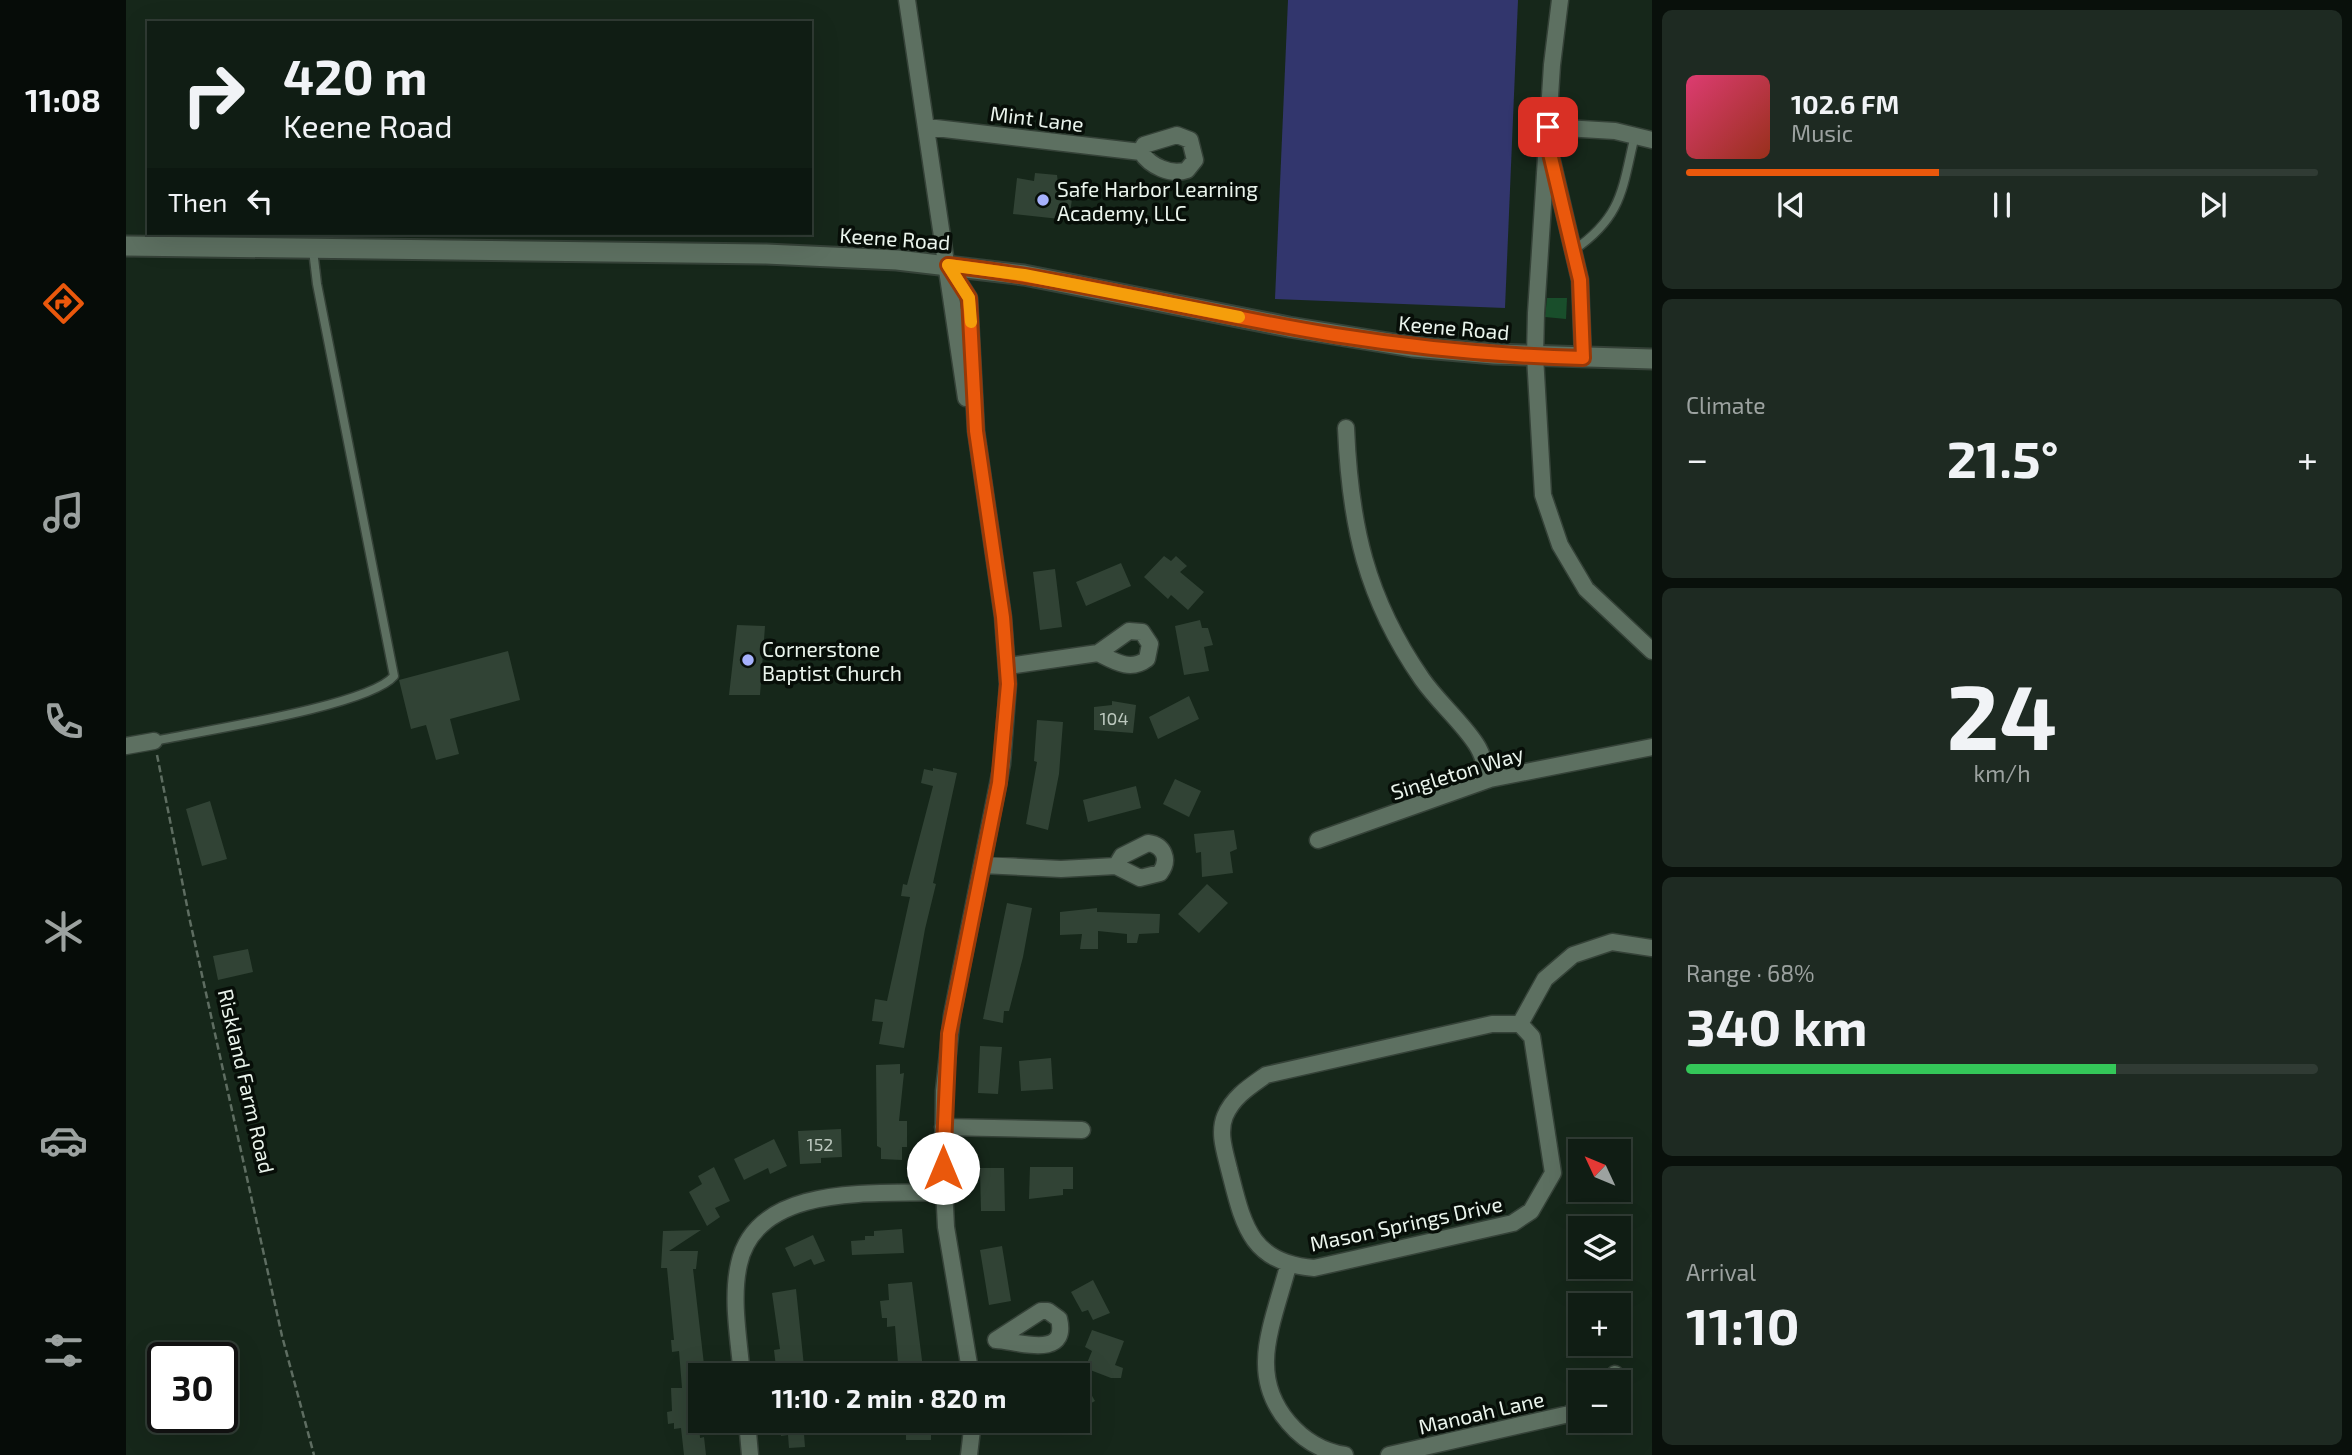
<!DOCTYPE html>
<meta charset="utf-8">
<style>
body{margin:0;font-family:"Exo 2",sans-serif;background:#1e2a22;color:#f1f3f6;height:100vh;display:flex;flex-direction:column;font-size:26px;white-space:nowrap}
*{box-sizing:border-box;margin:0}
p{font-size:23px;color:#9ca2a0}
.icon{flex:none;width:38px;height:38px;fill:none;stroke:currentColor;stroke-width:2;stroke-linecap:round;stroke-linejoin:round}
.map{position:relative;flex:1;overflow:hidden}
.details{display:flex;flex-direction:column;gap:10px;padding:10px;background:#09100b;width:700px}
.details>*{flex:none}
.guide{position:absolute;left:21px;top:21px;width:665px;height:214px;border-radius:0px;box-shadow:0 7px 28px #0002,0 0 0 2px #303b34;background:#101d14;color:#f1f3f6;overflow:hidden}
.needle{width:46px;rotate:314deg}
.buttons{position:absolute;left:1442px;top:1139px;display:grid;gap:14px}
.buttons a{display:grid;place-items:center;width:63px;height:63px;border-radius:0px;background:#101d14;box-shadow:0 7px 28px #0002,0 0 0 2px #303b34;font-size:35px}
.speed{position:absolute;left:21px;top:1342px;display:flex;gap:14px;font-size:35px;font-weight:700;text-align:center}
.speed>*{display:grid;place-content:center;width:91px;height:91px;border-radius:50%;background:#101d14;box-shadow:0 7px 28px #0002,0 0 0 2px #303b34;line-height:1}
.speed .limit{border:4px solid #111;border-radius:10px;background:#fff;color:#111}
.pin{position:absolute;display:grid;place-items:center;width:60px;height:60px;color:#fff;margin:-30px;border-radius:14px;box-shadow:0 4px 10px #0006}
.me{position:absolute;width:77px;margin:-38px;rotate:0deg;stroke-linejoin:round;filter:drop-shadow(0 0 5px #0008)}
.turn{display:flex;align-items:center;gap:24px;height:147px;padding:0 21px;font-size:32px}
.turn .icon{width:91px;height:91px;stroke-width:2.5}
.turn b{display:block;font-size:49px;line-height:60px}
.then{display:flex;align-items:center;height:66px;padding:0 21px;background:#0003;gap:14px;font-size:26px}
.big{font-size:52px;font-weight:700;line-height:1.1}
.details .card{flex:1;display:flex;flex-direction:column;justify-content:center;gap:10px;min-width:0;padding:0 24px;border-radius:10px;background:#1e2a22}
.details .dial{align-items:center;gap:0}
.dial b{font-size:91px;line-height:1}
.song{display:flex;align-items:center;gap:21px}
.cover{width:84px;height:84px;border-radius:10px;background:linear-gradient(135deg,hsl(340 70% 55%),hsl(10 70% 35%))}
.played{height:7px;border-radius:4px;background:linear-gradient(90deg,#ea580c 40%,#303b34 40%)}
.keys{display:flex;justify-content:space-around;direction:ltr}
.heat{display:flex;justify-content:space-between;align-items:center;font-size:38px;direction:ltr}
.charge{height:10px;border-radius:5px;background:linear-gradient(90deg,#34c759 68%,#303b34 0)}
.trip{position:absolute;left:562px;top:1363px;width:402px;height:70px;border-radius:0px;background:#101d14;box-shadow:0 7px 28px #0002,0 0 0 2px #303b34;font-weight:700;line-height:70px;text-align:center}
main{display:flex;flex:1;min-height:0}
.dock{display:flex;flex-direction:column;width:126px;justify-content:space-around;align-items:center;background:#060c08;color:#9ca2a0}
.dock .icon{width:49px;height:49px}
.dock .current{color:#ea580c}
.dock b{font-size:32px;color:#f1f3f6}
.map>svg:first-child{display:block}
.green{fill:#194e2b}
.water{fill:#32366d}
.building{fill:#314335}
.lines{fill:none;stroke-linecap:round;stroke-linejoin:round}
.service-casing{stroke:#354238;stroke-width:11}
.minor-casing{stroke:#354238;stroke-width:19}
.secondary-casing{stroke:#354238;stroke-width:23}
.path{stroke:#5e6d61;stroke-width:2.5;stroke-dasharray:7 3.5;stroke-linecap:butt}
.service{stroke:#5d7061;stroke-width:8}
.minor{stroke:#5d7061;stroke-width:16}
.secondary{stroke:#5d7061;stroke-width:19}
.route-casing{stroke:#983908;stroke-width:18}
.route{stroke:#ea580c;stroke-width:12}
.slow{stroke:#f59e0b;stroke-width:12}
.poi-dot{fill:#a6b1fc;stroke:#070e08;stroke-width:2.5}
.labels{text-anchor:middle;dominant-baseline:central;stroke-width:7;stroke-linejoin:round;paint-order:stroke}
.number-label{font-size:18px;fill:#bcc8be}
.street-label{font-size:21px;fill:#eaf4ec;stroke:#070e08}
.poi-label{font-size:21px;fill:#eaf4ec;stroke:#070e08;text-anchor:start}
</style>
<main>
<nav class="dock">
<b>11:08</b>
<svg class="icon current" aria-label="directions" viewBox="0 0 24 24"><path d="M12 3l9 9-9 9-9-9zM9 14v-3h6M13 9l2 2-2 2"/></svg>
<svg class="icon" aria-label="music" viewBox="0 0 24 24"><path d="M9 18V5l10-2v13"/><circle cx="6" cy="18" r="3"/><circle cx="16" cy="16" r="3"/></svg>
<svg class="icon" aria-label="phone" viewBox="0 0 24 24"><path d="M5 4h4l2 5-3 2q2 4 5 5l2-3 5 2v4C11 20 4 13 5 4z"/></svg>
<svg class="icon" aria-label="climate" viewBox="0 0 24 24"><path d="M12 3v18M4 7l16 10M4 17L20 7"/></svg>
<svg class="icon" aria-label="car" viewBox="0 0 24 24"><path d="M5 17H2v-5l4-1 3-4h7l3 4 3 1v5h-3M9 17h6M6 11h13"/><circle cx="7" cy="17" r="2"/><circle cx="17" cy="17" r="2"/></svg>
<svg class="icon" aria-label="filters" viewBox="0 0 24 24"><path d="M4 7h16M4 17h16"/><circle cx="9" cy="7" r="2"/><circle cx="15" cy="17" r="2"/></svg>
</nav>
<div class="map">
<svg width="1526" height="1455" viewBox="0 0 1526 1455">
<rect width="100%" height="100%" fill="#16271a"/>
<path class="green" d="M 1421,298 L 1441,298 L 1440,319 L 1419,317 Z"/>
<path class="water" d="M 1162,0 L 1392,0 L 1379,308 L 1149,299 Z"/>
<path class="building" d="M 909,173 L 931,175 L 932,183 L 948,185 L 943,220 L 887,214 L 891,178 L 908,181 Z
M 1038,556 L 1045,561 L 1050,556 L 1061,566 L 1054,572 L 1078,592 L 1062,610 L 1045,595 L 1042,599 L 1018,577 Z
M 995,563 L 1005,586 L 960,606 L 950,582 Z
M 929,569 L 936,627 L 914,630 L 907,572 Z
M 1074,620 L 1076,628 L 1082,628 L 1087,645 L 1078,647 L 1083,671 L 1058,675 L 1049,626 Z
M 611,625 L 639,626 L 634,695 L 603,695 Z
M 382,651 L 394,700 L 324,719 L 333,754 L 310,760 L 300,725 L 285,729 L 273,680 Z
M 1063,696 L 1073,719 L 1032,739 L 1023,717 Z
M 986,701 L 1010,705 L 1007,733 L 968,730 L 968,707 L 986,705 Z
M 911,720 L 937,722 L 933,774 L 922,830 L 900,824 L 911,762 L 908,761 Z
M 807,768 L 831,773 L 807,883 L 810,884 L 799,929 L 778,1048 L 753,1044 L 757,1022 L 746,1021 L 749,999 L 761,1001 L 784,897 L 775,896 L 777,884 L 781,885 L 807,786 L 795,783 L 798,769 L 807,771 Z
M 1049,779 L 1075,791 L 1063,817 L 1037,804 Z
M 1010,786 L 1015,808 L 962,822 L 957,800 Z
M 84,801 L 101,859 L 76,866 L 60,809 Z
M 1108,830 L 1111,849 L 1104,852 L 1107,873 L 1076,877 L 1075,852 L 1070,853 L 1068,834 Z
M 1081,884 L 1102,903 L 1073,933 L 1052,914 Z
M 881,903 L 906,908 L 897,957 L 883,1011 L 878,1011 L 877,1023 L 857,1019 Z
M 971,908 L 971,912 L 1034,914 L 1033,933 L 1013,934 L 1011,943 L 1001,943 L 1001,934 L 972,931 L 972,949 L 954,949 L 956,934 L 934,935 L 934,912 Z
M 122,949 L 127,972 L 92,980 L 87,956 Z
M 854,1046 L 876,1047 L 872,1094 L 852,1093 Z
M 925,1058 L 927,1089 L 895,1091 L 893,1061 Z
M 774,1064 L 774,1074 L 778,1073 L 773,1121 L 781,1121 L 781,1147 L 776,1147 L 776,1160 L 755,1159 L 755,1148 L 751,1146 L 750,1065 Z
M 715,1129 L 716,1157 L 695,1158 L 695,1163 L 674,1164 L 672,1131 Z
M 648,1139 L 661,1166 L 644,1174 L 642,1168 L 618,1180 L 608,1159 Z
M 588,1167 L 604,1201 L 589,1208 L 594,1217 L 581,1226 L 563,1192 L 576,1184 L 572,1176 Z
M 904,1167 L 947,1167 L 947,1189 L 937,1189 L 937,1195 L 903,1199 Z
M 854,1168 L 878,1168 L 879,1211 L 855,1211 Z
M 776,1229 L 778,1253 L 726,1255 L 725,1241 L 739,1240 L 739,1236 L 748,1236 L 748,1231 Z
M 575,1230 L 543,1251 L 572,1251 L 570,1269 L 567,1269 L 579,1373 L 574,1373 L 572,1401 L 574,1438 L 578,1437 L 580,1455 L 558,1455 L 555,1428 L 548,1429 L 548,1423 L 542,1424 L 541,1412 L 546,1411 L 545,1388 L 556,1388 L 553,1351 L 546,1352 L 545,1340 L 548,1340 L 541,1268 L 535,1268 L 537,1231 Z
M 687,1235 L 699,1261 L 688,1265 L 685,1259 L 668,1267 L 659,1248 Z
M 876,1246 L 885,1301 L 863,1305 L 854,1250 Z
M 967,1280 L 984,1313 L 967,1320 L 962,1310 L 956,1312 L 945,1292 Z
M 786,1282 L 798,1376 L 773,1376 L 769,1326 L 761,1327 L 761,1318 L 756,1318 L 754,1301 L 763,1300 L 762,1284 Z
M 670,1289 L 679,1376 L 651,1376 L 648,1350 L 654,1349 L 646,1293 Z
M 966,1330 L 998,1341 L 989,1365 L 997,1368 L 995,1378 L 985,1378 L 959,1368 L 966,1351 L 959,1347 Z
M 952,1372 L 969,1401 L 952,1410 Z
M 654,1421 L 677,1421 L 679,1447 L 663,1448 L 662,1435 L 655,1436 Z
M 780,1421 L 805,1421 L 805,1440 L 780,1440 Z"/>
<g class="lines">
<g class="service-casing">
<path id="service" d="M 1448,250 C 1497,216 1496,189 1509,135
M 28,741 C 75,731 243,706 268,676 L 191,284 L 187,250"/>
</g>
<g class="minor-casing">
<path id="minor" d="M 781,0 L 840,398
M 1434,0 L 1426,65 L 1410,313 L 1409,356 L 1417,495 L 1434,545 L 1460,589 L 1526,651
M 801,127 L 1015,152 C 1024,166 1045,176 1061,170 L 1069,160 L 1064,140 L 1051,135 L 1018,145 L 1015,152
M 1422,127 L 1489,131 L 1526,140
M 1426,161 L 1454,280 L 1457,358
M 822,265 L 843,298 L 850,431 L 877,617 L 882,684 L 876,764 L 826,1015 L 818,1091 L 817,1168 L 820,1227 L 845,1376
M 1220,428 C 1224,525 1240,598 1296,679 C 1312,702 1335,721 1350,744 C 1357,754 1360,768 1364,779
M 882,666 L 972,653 L 1003,631 L 1016,632 L 1024,644 L 1021,659 C 1004,672 988,661 972,653
M 0,746 L 28,741
M 1192,840 L 1364,779 L 1526,747
M 1022,843 C 1038,845 1044,860 1034,873 L 1014,878 L 990,866 L 996,856 Z
M 856,865 L 935,869 L 990,866
M 1366,1024 L 1394,1024 L 1406,1037 L 1427,1173 L 1405,1211 L 1387,1223 L 1188,1268 C 1123,1263 1117,1223 1103,1169 C 1099,1152 1092,1133 1099,1116 C 1107,1097 1123,1087 1140,1075 Z
M 1394,1024 L 1419,979 L 1447,955 L 1486,942 L 1526,948
M 817,1127 L 956,1130
M 1162,1266 C 1155,1294 1140,1333 1140,1361 C 1139,1407 1175,1448 1219,1455
M 915,1311 L 922,1311 L 933,1319 C 943,1360 891,1341 870,1340 Z
M 616,1376 C 613,1340 605,1299 613,1264 C 631,1181 753,1195 817,1192
M 1483,1382 L 1489,1374
M 621,1421 L 624,1455
M 843,1455 L 847,1421
M 1263,1455 L 1443,1414 L 1454,1407"/>
</g>
<g class="secondary-casing">
<path id="secondary" d="M 0,246 L 640,254 L 771,260 L 898,275 L 1163,327 L 1287,347 L 1368,354 L 1526,359"/>
</g>
<path class="path" d="M 31,755 L 64,921 L 156,1336 L 188,1455"/>
<use href="#service" class="service"/>
<use href="#minor" class="minor"/>
<use href="#secondary" class="secondary"/>
</g>
<g class="lines">
<g class="route-casing">
<path id="route" d="M 817,1168 L 823,1034 L 873,783 L 882,684 L 877,617 L 850,431 L 843,298 L 822,265 C 952,280 1079,314 1209,335 C 1291,348 1374,356 1457,358 L 1454,280 L 1422,145 L 1422,127"/>
</g>
<use href="#route" class="route"/>
<path class="slow" d="M 845,322 L 843,298 L 822,265 L 898,275 L 1113,317"/>
</g>
<g class="poi-dot">
<circle cx="917" cy="200" r="7"/>
<circle cx="622" cy="660" r="7"/>
</g>
<g class="labels">
<g class="number-label">
<text x="988" y="718">104</text>
<text x="694" y="1144">152</text>
</g>
<g class="street-label">
<text transform="translate(911 118) rotate(7)">Mint Lane</text>
<text transform="translate(769 238) rotate(4)">Keene Road</text>
<text transform="translate(1328 327) rotate(5)">Keene Road</text>
<text transform="translate(1331 772) rotate(-17)">Singleton Way</text>
<text transform="translate(121 1081) rotate(77)">Riskland Farm Road</text>
<text transform="translate(1280 1223) rotate(-12)">Mason Springs Drive</text>
<text transform="translate(1355 1412) rotate(-13)">Manoah Lane</text>
</g>
<g class="poi-label">
<text x="931" y="188">Safe Harbor Learning<tspan x="931" dy="24">Academy, LLC</tspan></text>
<text x="636" y="648">Cornerstone<tspan x="636" dy="24">Baptist Church</tspan></text>
</g>
</g>
</svg>
<div class="buttons">
<a><svg class="needle" viewBox="-14 -14 28 28"><path d="M0-13l5 13h-10z" fill="#e53935"/><path d="M0 13l5-13h-10z" fill="#9ca2a0"/></svg></a>
<a><svg class="icon" aria-label="layers" viewBox="0 0 24 24"><path d="M12 4l9 5-9 5-9-5zM3 14l9 5 9-5"/></svg></a>
<a>+</a>
<a>−</a>
</div>
<div class="speed"><div class="limit">30</div></div>
<div class="pin" style="left:1422px;top:127px;background:#d93025"><svg class="icon" aria-label="arrive" viewBox="0 0 24 24"><path d="M6 21V4h12l-3 4 3 4H6"/></svg></div>
<svg class="me" style="left:817px;top:1168px" viewBox="-20 -20 40 40"><circle r="19" fill="#fff"/><path d="M0-13L10 11 0 6-10 11z" fill="#ea580c"/></svg>
<div class="trip">11:10 · 2 min · 820 m</div>
<div class="guide">
<div class="turn"><svg class="icon" aria-label="right" viewBox="0 0 24 24"><path d="M7 20v-9h11M14 6l5 5-5 5"/></svg><div><b>420 m</b>Keene Road</div></div>
<div class="then">Then<svg class="icon" aria-label="left" viewBox="0 0 24 24"><path d="M17 20v-9H6M10 6l-5 5 5 5"/></svg></div>
</div>
</div>
<section class="details">
<div class="card">
<div class="song"><i class="cover"></i><div><b>102.6 FM</b><p>Music</p></div></div>
<div class="played"></div>
<div class="keys"><svg class="icon" aria-label="previous" viewBox="0 0 24 24"><path d="M18 5L8 12l10 7zM5 5v14"/></svg><svg class="icon" aria-label="pause" viewBox="0 0 24 24"><path d="M8 5v14M16 5v14"/></svg><svg class="icon" aria-label="next" viewBox="0 0 24 24"><path d="M6 5l10 7-10 7zM19 5v14"/></svg></div>
</div>
<div class="card"><p>Climate</p>
<div class="heat"><a>−</a><b class="big">21.5°</b><a>+</a></div>
</div>
<div class="card dial"><b>24</b><p>km/h</p></div>
<div class="card"><p>Range · 68%</p><b class="big">340 km</b><div class="charge"></div></div>
<div class="card"><p>Arrival</p><b class="big">11:10</b></div>
</section>
</main>
